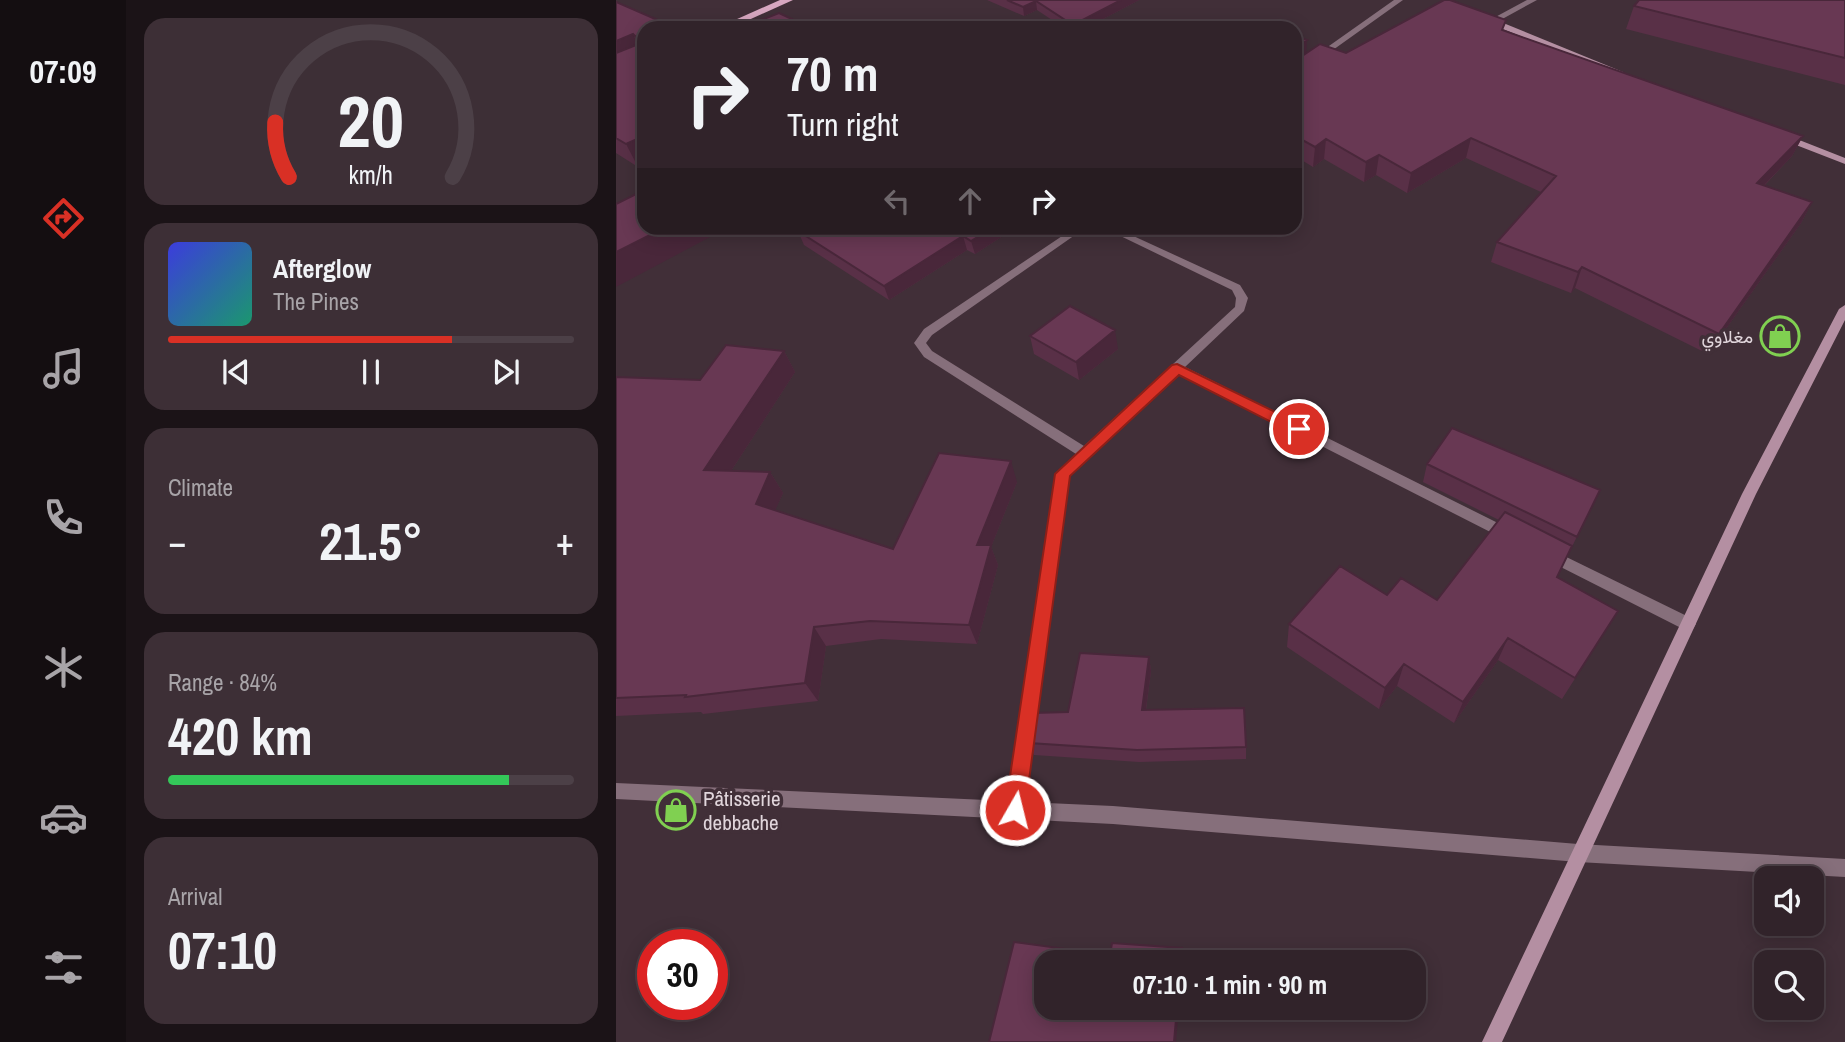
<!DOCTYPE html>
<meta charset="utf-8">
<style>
body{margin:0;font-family:"Archivo Narrow",Vazirmatn,sans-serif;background:#3d2f36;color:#f1f3f6;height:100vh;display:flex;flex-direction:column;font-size:26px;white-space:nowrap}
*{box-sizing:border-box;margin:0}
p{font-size:23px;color:#a8a4a8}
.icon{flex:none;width:38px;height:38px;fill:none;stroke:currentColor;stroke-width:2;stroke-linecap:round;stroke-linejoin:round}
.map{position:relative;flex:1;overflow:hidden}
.sheet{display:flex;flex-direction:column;gap:18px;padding:18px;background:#1b1317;width:490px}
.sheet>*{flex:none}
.guide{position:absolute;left:21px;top:21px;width:665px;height:214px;border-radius:21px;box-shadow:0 4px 18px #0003,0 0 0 2px #4c4047;background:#31232a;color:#f1f3f6;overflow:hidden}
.tools{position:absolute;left:1138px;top:866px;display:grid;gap:14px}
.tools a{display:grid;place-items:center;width:70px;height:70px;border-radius:14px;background:#31232a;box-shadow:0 4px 18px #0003,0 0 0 2px #4c4047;font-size:35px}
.speed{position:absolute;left:21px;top:929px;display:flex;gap:14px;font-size:35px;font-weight:700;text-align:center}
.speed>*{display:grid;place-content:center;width:91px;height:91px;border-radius:50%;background:#31232a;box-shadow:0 4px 18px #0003,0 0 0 2px #4c4047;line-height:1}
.speed .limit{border:10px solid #d22;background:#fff;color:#111}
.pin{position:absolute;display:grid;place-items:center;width:60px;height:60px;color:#fff;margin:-30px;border:4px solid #fff;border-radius:50%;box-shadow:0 2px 7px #0007}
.me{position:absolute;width:77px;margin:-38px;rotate:8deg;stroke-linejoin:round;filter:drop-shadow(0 0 5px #0008)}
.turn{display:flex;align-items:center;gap:24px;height:147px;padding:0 35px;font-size:32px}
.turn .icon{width:91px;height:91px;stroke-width:2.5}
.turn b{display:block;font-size:49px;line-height:60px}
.lanes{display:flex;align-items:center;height:66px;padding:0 35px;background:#0003;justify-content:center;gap:35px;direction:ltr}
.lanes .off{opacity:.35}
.big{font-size:52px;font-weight:800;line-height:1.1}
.sheet .widget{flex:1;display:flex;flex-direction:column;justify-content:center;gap:10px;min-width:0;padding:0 24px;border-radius:21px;background:#3d2f36}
.sheet .dial{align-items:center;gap:0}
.dial svg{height:182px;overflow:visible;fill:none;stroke:#4c4047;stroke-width:7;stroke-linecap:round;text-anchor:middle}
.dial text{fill:#f1f3f6;stroke:none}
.song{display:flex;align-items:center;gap:21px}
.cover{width:84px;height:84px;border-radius:10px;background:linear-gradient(135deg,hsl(240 70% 55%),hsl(160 70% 35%))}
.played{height:7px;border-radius:4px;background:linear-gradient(90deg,#d93025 70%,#4c4047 70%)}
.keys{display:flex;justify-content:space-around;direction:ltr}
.heat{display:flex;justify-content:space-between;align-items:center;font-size:38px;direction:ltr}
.charge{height:10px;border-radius:5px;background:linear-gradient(90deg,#34c759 84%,#4c4047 0)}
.trip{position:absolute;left:418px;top:950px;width:392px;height:70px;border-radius:21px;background:#31232a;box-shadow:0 4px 18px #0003,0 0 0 2px #4c4047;font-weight:800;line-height:70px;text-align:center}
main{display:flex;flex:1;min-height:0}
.dock{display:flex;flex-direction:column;width:126px;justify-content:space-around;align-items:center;background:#140e11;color:#a8a4a8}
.dock .icon{width:49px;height:49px}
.dock .current{color:#d93025}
.dock b{font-size:32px;color:#f1f3f6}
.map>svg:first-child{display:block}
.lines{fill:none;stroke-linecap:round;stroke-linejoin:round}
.street{fill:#866f7b;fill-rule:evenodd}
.secondary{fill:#b48fa2;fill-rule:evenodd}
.primary{fill:#d7a7c0;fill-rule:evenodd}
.wall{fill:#593047}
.shaded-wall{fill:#49273a}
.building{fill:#683853;stroke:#49273a;stroke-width:2}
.route{fill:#d93025;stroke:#8d1f18;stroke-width:2}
.labels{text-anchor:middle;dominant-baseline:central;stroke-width:7;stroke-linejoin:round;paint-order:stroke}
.poi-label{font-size:18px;fill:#e1d6dc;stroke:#412f38;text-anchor:end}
.near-poi-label{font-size:21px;fill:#e1d6dc;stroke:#412f38;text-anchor:start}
</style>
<main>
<nav class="dock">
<b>07:09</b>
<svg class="icon current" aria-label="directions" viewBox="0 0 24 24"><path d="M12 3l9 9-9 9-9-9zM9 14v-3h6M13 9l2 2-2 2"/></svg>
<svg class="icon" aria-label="music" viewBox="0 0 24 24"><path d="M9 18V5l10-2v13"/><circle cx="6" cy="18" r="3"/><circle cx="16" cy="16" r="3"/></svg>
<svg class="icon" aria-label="phone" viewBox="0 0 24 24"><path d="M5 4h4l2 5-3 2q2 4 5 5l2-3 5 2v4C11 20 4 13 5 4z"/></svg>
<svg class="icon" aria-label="climate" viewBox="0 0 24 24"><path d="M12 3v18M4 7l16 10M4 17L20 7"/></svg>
<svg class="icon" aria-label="car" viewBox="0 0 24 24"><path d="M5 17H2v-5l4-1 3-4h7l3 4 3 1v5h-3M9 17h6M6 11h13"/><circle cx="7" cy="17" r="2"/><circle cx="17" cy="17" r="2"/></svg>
<svg class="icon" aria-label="filters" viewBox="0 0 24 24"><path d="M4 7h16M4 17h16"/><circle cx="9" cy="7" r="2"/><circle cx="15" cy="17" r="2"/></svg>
</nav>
<section class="sheet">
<div class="widget dial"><svg viewBox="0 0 100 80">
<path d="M14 69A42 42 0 1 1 86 69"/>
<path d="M14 69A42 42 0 0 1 8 45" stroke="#d93025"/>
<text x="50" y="56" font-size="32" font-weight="700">20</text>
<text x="50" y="72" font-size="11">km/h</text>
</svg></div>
<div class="widget">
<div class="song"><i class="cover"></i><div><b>Afterglow</b><p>The Pines</p></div></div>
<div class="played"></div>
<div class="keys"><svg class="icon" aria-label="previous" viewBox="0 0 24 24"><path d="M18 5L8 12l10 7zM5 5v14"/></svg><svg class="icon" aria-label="pause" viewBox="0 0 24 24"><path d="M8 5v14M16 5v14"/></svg><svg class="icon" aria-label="next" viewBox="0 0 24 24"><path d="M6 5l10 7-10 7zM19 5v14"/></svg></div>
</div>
<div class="widget"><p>Climate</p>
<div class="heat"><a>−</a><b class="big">21.5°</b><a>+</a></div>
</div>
<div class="widget"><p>Range · 84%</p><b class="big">420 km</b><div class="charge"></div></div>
<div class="widget"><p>Arrival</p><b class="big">07:10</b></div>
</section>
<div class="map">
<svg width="1229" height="1042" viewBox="0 0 1229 1042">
<rect width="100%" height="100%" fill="#412f38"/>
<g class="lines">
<path class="street" d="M 778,0 L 787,0 L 679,77 L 679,70 Z
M 911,0 L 921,0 L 879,23 L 872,21 Z
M 458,228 L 469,228 L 316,335 L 310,343 L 316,351 L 468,446 L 619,307 L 620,298 L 616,290 L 488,228 L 500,228 L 624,285 L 632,298 L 628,311 L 569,367 L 900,532 L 902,536 L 900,540 L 890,540 L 562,373 L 453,476 L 409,802 L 497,806 L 962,844 L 1229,859 L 1229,877 L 962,862 L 497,824 L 0,799 L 0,783 L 392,801 L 440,474 L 460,454 L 308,357 L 298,343 L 308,329 Z
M 932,548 L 1077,619 L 1080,624 L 1077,629 L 1072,631 L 1067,629 L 927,558 L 925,554 L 927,550 Z"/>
<path class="secondary" d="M 869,18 L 875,18 L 1007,72 L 1000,74 L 869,22 Z
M 1162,134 L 1168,134 L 1229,158 L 1229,164 L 1162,138 Z
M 1229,305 L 1229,320 L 1140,494 L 886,1042 L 866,1042 L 1126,494 L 1223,309 Z"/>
<path class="primary" d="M 164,0 L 177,0 L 115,28 L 101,28 Z"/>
</g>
<path class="wall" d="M 371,0 L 523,0 L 470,28 L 448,28 L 421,10 L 408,16 Z
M 1229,0 L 1229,85 L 1010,29 L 1018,6 Z
M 0,2 L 60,28 L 22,167 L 0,153 Z
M 887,30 L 1187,136 L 1176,156 L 1148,186 L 1196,202 L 1185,223 L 1092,354 L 959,288 L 955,293 L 875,262 L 881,242 L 925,192 L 850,158 L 791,193 L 760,175 L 748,182 L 708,159 L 697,167 L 679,156 L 679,36 L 690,54 L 730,53 Z
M 189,228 L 395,228 L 396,230 L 359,254 L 351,250 L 273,300 L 188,245 L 182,231 Z
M 414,336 L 502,349 L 463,380 L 418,354 Z
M 168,351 L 179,372 L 115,471 L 154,472 L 167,493 L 159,510 L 277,549 L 401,482 L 375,547 L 382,565 L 361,644 L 265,639 L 210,646 L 202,701 L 87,714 L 85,712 L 0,716 L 0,377 L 84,380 Z
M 811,464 L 984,490 L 941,577 L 1002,611 L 946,699 L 882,660 L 838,723 L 781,686 L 763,709 L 671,647 L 673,624 L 771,595 L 821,600 L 883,520 L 807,482 Z
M 533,657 L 535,671 L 530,710 L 630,747 L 630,759 L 523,762 L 418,755 L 413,743 L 452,712 Z"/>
<path class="shaded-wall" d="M 505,0 L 523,0 L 470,28 L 457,28 L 457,25 Z
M 420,1 L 421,10 L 408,16 L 407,7 Z
M 17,34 L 27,56 L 0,66 L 0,41 Z
M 691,40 L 690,59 L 679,67 L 679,48 Z
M 28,136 L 28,164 L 22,167 L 10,144 Z
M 1187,136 L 1176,156 L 1131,203 L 1141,183 Z
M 855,138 L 850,158 L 791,193 L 795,173 Z
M 710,139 L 708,159 L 697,167 L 699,147 Z
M 763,155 L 760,175 L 748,182 L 750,162 Z
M 1196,202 L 1185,223 L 1092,354 L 1103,334 Z
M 48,228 L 111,228 L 0,287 L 0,252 Z
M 376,228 L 395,228 L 396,230 L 359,254 L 355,241 Z
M 347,236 L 351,250 L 273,300 L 268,286 Z
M 966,267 L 959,288 L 955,293 L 962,272 Z
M 499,330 L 502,349 L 463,380 L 460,362 Z
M 168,351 L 179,372 L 102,491 L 88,470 Z
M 395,461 L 401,482 L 375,547 L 382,565 L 361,644 L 353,625 L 361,545 Z
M 154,472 L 167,493 L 153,524 L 140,504 Z
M 198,627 L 210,646 L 202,701 L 189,683 Z
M 892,638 L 882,660 L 838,723 L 847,702 Z
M 533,657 L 535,671 L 528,723 L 526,710 Z
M 788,664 L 781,686 L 763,709 L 769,688 Z
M 566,948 L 567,962 L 564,962 Z
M 561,1008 L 563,1008 L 560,1042 L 558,1042 Z"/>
<path class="building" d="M 391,0 L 505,0 L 457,25 L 420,1 L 407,7 Z
M 828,0 L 834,0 L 890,20 L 886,30 L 1187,136 L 1141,183 L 1196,202 L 1103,334 L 966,267 L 962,272 L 881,242 L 940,176 L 855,138 L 795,173 L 763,155 L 750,162 L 710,139 L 699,147 L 679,136 L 679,53 L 680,60 L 704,44 L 730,53 Z
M 1023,0 L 1229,0 L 1229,58 L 1018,6 Z
M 0,2 L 60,28 L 28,28 L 28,136 L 10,144 L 0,138 L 0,53 L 20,45 L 20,37 L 17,34 L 0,41 Z
M 163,13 L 195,28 L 125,28 Z
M 679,36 L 691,40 L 679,48 Z
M 28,190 L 28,228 L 48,228 L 0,252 L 0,204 Z
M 189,228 L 376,228 L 355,241 L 347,236 L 268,286 L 182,231 Z
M 454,306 L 499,330 L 460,362 L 414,336 Z
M 110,345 L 168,351 L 88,470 L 154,472 L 140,504 L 277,549 L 323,453 L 395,461 L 361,545 L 375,545 L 353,625 L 254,621 L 198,627 L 189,683 L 69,697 L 70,695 L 0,698 L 0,377 L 84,380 Z
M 836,428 L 984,490 L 961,537 L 811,464 Z
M 889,512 L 956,546 L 941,577 L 1002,611 L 959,678 L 892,638 L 847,702 L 788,664 L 769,688 L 673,624 L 724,566 L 771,595 L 785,578 L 821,600 Z
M 464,653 L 533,657 L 526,710 L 628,708 L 630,747 L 521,750 L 413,743 L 417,713 L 452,712 Z
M 398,942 L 494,955 L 496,943 L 566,948 L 564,962 L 430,962 L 430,1008 L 561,1008 L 558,1042 L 373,1042 Z"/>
<path class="route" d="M 561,364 L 688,426 L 690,429 L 688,433 L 677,433 L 563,375 L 454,476 L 409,810 L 406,817 L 399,820 L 392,817 L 389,810 L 439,474 L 556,365 Z"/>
<defs>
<g id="shop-ring" transform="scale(2.0125)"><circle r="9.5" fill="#412f38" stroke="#80d051" stroke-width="1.5"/><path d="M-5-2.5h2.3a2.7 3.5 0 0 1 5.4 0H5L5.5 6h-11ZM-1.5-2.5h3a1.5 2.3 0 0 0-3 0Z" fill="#80d051"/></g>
</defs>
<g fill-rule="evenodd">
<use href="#shop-ring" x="1164" y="336"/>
<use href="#shop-ring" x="60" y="810"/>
</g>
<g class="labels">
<g class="poi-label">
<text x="1137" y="336">مغلاوي</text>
</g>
<g class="near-poi-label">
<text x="87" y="798">Pâtisserie<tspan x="87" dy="24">debbache</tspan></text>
</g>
</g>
</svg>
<div class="tools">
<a><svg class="icon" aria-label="sound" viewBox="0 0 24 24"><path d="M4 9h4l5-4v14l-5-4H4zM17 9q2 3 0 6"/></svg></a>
<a><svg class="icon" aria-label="search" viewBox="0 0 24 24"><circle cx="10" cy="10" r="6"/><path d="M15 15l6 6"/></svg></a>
</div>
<div class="speed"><div class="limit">30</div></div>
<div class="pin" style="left:683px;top:429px;background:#d93025"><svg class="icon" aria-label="arrive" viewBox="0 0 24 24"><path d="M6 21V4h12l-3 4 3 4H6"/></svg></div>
<svg class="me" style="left:399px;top:810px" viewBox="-20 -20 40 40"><circle r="17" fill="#d93025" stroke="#fff" stroke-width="3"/><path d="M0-11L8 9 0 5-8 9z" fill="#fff"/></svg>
<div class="trip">07:10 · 1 min · 90 m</div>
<div class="guide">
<div class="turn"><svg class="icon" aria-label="right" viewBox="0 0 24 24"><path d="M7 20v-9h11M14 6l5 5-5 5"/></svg><div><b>70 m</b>Turn right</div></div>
<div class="lanes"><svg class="icon off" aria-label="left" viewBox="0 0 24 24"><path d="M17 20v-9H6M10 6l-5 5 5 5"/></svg><svg class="icon off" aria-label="ahead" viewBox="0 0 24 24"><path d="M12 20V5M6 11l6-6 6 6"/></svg><svg class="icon" aria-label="right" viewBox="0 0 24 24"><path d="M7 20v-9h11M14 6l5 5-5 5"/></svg></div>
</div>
</div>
</main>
